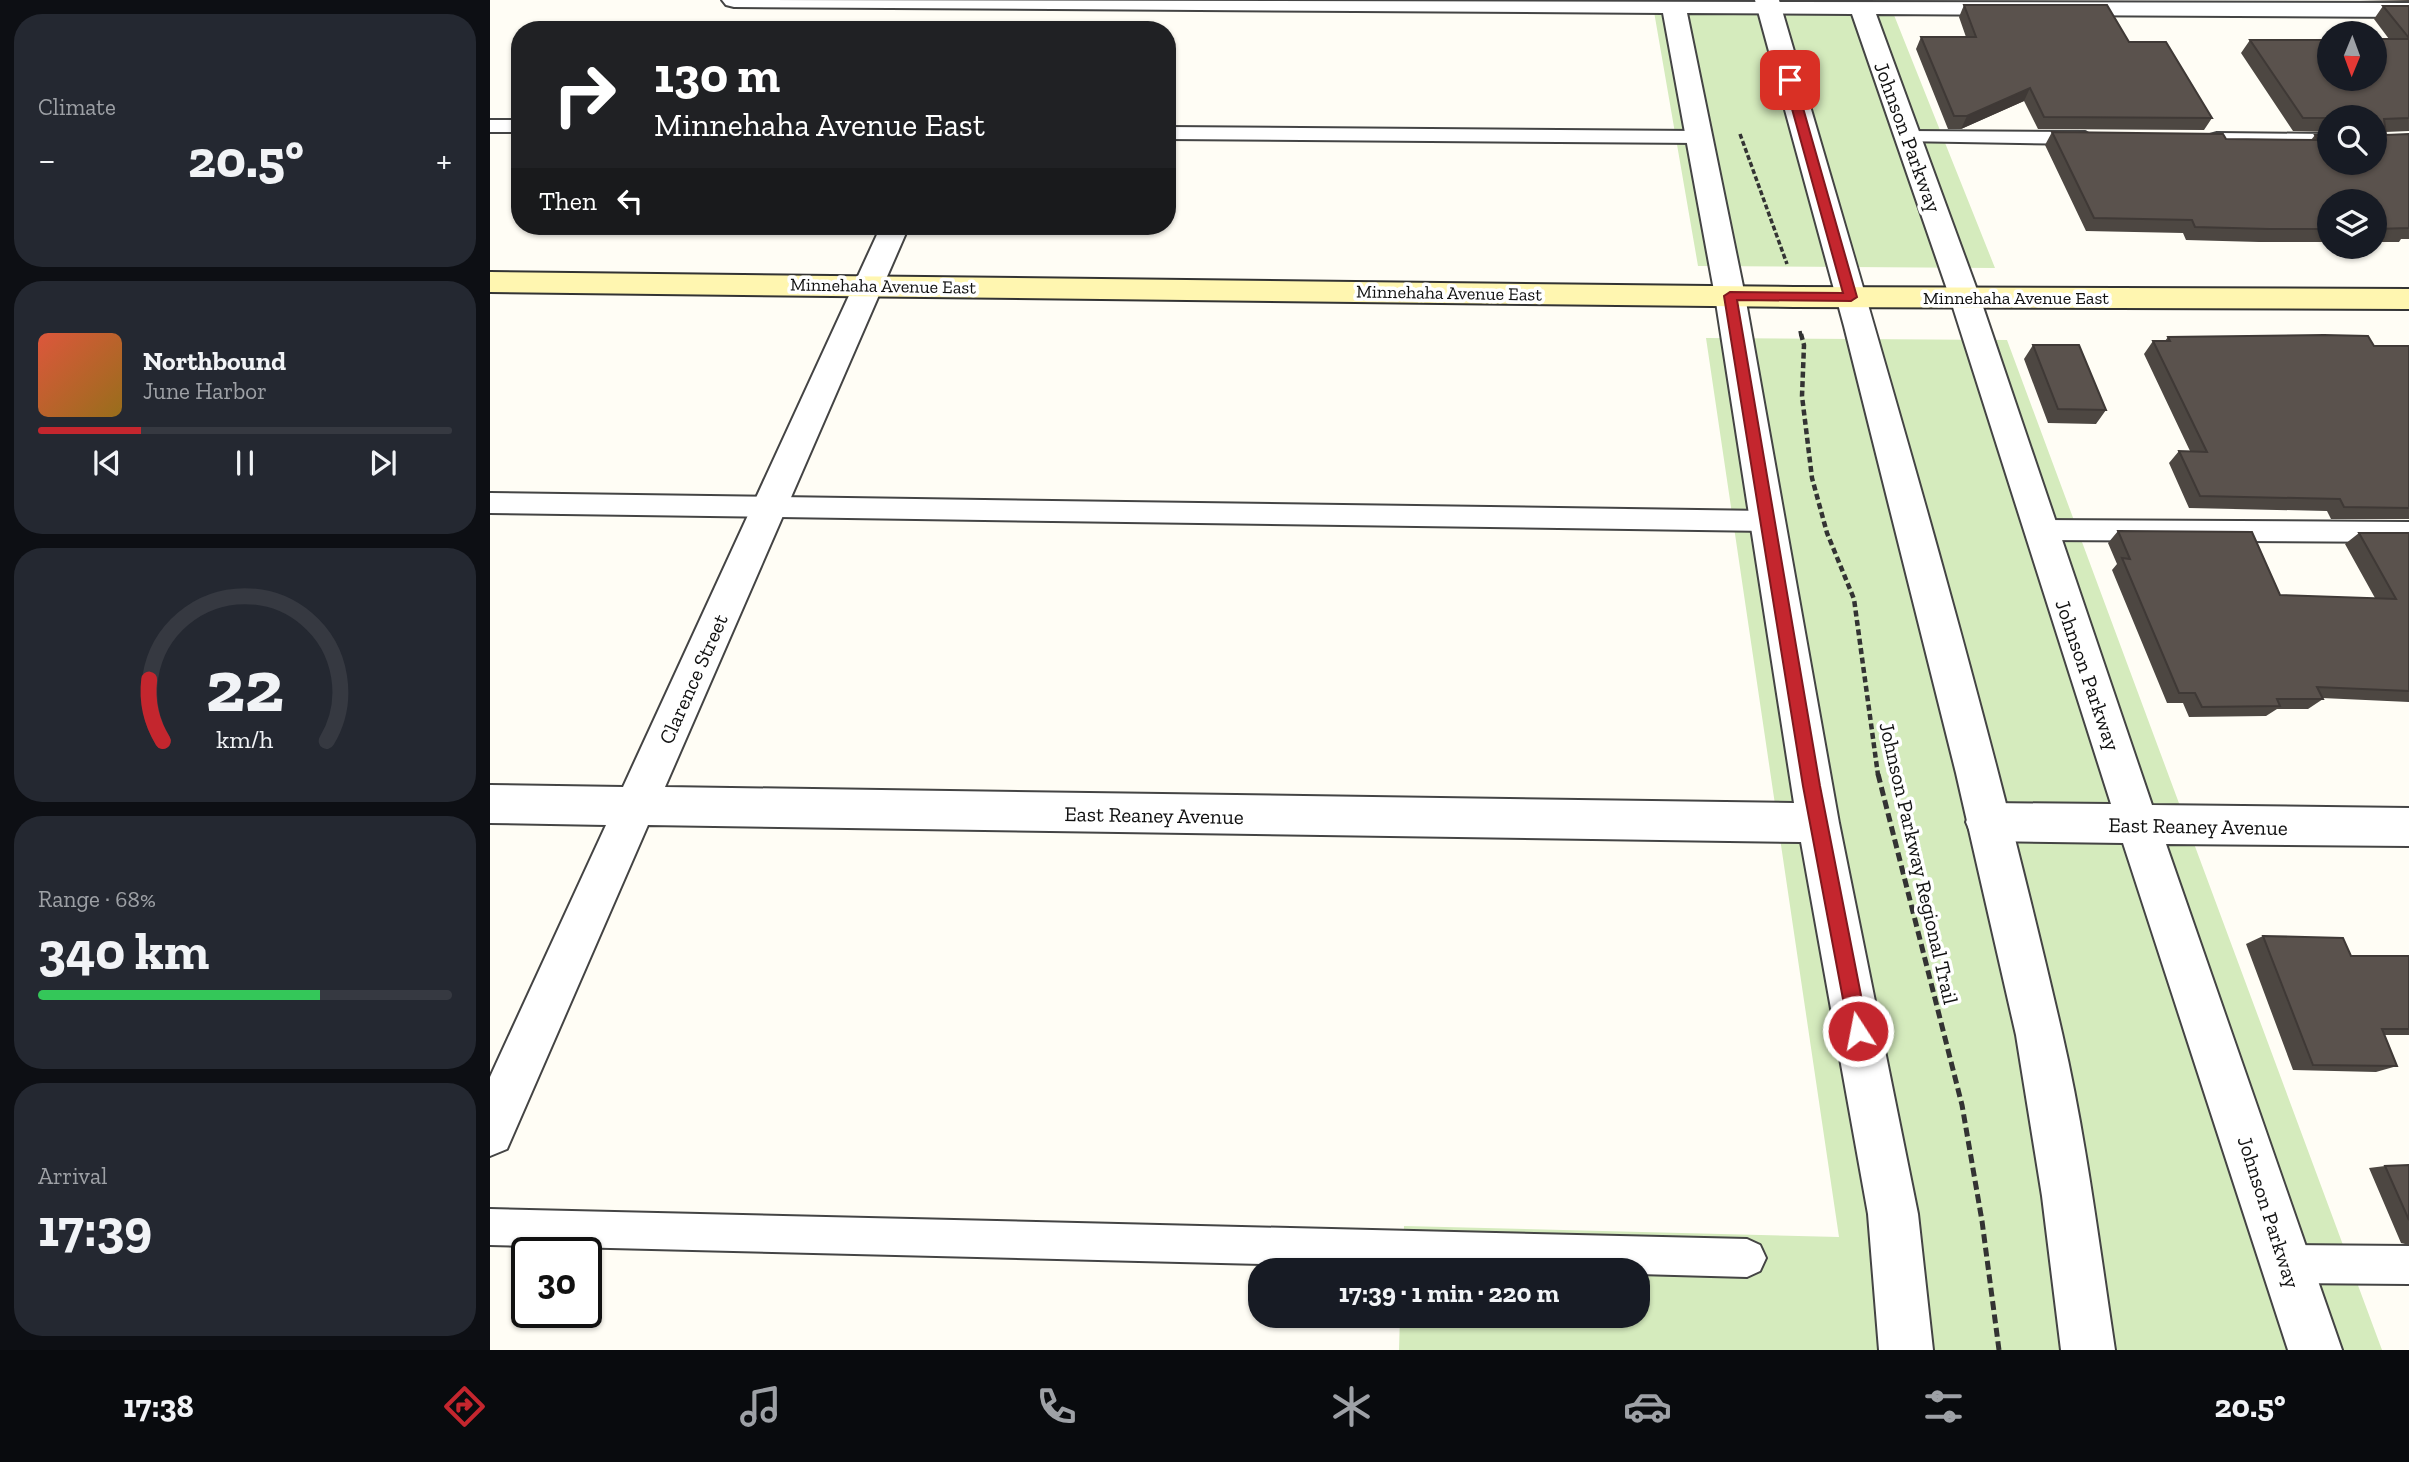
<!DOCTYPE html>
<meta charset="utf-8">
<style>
body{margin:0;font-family:"Zilla Slab",serif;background:#242831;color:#f1f3f6;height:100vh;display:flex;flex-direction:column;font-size:26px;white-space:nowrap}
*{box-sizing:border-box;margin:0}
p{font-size:23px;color:#9ea1a6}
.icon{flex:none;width:38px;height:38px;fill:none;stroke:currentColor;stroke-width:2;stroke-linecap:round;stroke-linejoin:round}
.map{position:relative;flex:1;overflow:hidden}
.details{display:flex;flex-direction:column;gap:14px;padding:14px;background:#0d0f14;width:490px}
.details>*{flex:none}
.hud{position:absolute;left:21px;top:21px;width:665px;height:214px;border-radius:28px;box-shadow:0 2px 5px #0004;background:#202124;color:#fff;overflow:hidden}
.needle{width:46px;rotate:181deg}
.tools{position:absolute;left:1827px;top:21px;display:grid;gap:14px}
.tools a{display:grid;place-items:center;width:70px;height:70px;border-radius:50%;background:#171b24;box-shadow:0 2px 5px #0004;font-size:35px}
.speed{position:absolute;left:21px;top:1237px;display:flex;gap:14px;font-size:35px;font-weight:700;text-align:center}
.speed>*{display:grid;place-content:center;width:91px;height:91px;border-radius:50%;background:#171b24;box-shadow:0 2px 5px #0004;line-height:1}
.speed .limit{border:4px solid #111;border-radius:10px;background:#fff;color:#111}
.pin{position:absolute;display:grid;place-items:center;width:60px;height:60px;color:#fff;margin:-30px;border-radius:14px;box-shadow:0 4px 10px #0006}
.me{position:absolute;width:77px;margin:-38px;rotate:349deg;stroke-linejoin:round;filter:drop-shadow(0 0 5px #0008)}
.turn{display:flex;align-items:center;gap:24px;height:147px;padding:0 28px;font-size:32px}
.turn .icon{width:91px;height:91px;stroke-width:2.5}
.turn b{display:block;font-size:49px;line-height:60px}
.then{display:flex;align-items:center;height:66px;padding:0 28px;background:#0003;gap:14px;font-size:26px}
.big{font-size:52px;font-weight:800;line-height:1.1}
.details .tile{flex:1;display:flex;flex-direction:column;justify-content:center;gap:10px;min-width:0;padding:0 24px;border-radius:28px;background:#242831}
.details .dial{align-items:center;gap:0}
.dial svg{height:182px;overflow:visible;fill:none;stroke:#363941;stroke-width:7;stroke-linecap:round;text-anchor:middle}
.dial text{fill:#f1f3f6;stroke:none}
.song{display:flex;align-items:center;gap:21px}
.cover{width:84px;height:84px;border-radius:10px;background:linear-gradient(135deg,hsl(10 70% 55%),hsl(40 70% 35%))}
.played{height:7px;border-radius:4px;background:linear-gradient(90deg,#c4262e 25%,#363941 25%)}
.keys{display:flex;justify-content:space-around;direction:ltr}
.heat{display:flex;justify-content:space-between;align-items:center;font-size:38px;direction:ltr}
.charge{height:10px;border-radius:5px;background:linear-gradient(90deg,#34c759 68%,#363941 0)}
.trip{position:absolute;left:758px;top:1258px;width:402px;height:70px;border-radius:28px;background:#171b24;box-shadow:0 2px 5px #0004;font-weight:800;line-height:70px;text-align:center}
.dock{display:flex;height:112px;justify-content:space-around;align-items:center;background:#090b0e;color:#9ea1a6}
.dock .icon{width:49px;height:49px}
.dock .active{color:#c4262e}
.dock b{font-size:32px;color:#f1f3f6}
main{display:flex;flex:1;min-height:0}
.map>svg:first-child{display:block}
.green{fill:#d5ebbd}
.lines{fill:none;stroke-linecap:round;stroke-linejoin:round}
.service-casing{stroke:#444;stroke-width:4}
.minor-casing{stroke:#444;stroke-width:4}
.tertiary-casing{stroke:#444;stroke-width:4}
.secondary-casing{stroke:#333;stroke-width:4}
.path-far2{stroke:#333;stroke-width:3.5;stroke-dasharray:5 2.5;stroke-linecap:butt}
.path-far1{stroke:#333;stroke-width:4.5;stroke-dasharray:6 3.5;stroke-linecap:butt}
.path{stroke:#333;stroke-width:5;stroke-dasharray:9 4.5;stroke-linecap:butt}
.service{fill:#fff;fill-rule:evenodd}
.minor{fill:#fff;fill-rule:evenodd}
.tertiary{fill:#fff;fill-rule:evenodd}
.secondary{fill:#fff6b0;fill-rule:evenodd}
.wall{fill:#4d4742}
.shaded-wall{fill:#3f3936}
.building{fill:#5a524d;stroke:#3f3936;stroke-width:2}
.route{fill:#c4262e;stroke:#7f191e;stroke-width:2}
.labels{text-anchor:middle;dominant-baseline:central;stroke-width:7;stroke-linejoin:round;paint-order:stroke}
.far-street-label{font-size:18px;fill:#111;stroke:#fff}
.street-label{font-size:21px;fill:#111;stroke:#fff}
</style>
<main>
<section class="details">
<div class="tile"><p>Climate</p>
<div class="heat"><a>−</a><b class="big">20.5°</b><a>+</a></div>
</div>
<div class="tile">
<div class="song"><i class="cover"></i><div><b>Northbound</b><p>June Harbor</p></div></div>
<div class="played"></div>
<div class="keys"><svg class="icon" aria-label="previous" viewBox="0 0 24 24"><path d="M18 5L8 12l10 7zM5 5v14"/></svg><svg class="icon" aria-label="pause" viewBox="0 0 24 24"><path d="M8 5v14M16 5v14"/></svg><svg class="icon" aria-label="next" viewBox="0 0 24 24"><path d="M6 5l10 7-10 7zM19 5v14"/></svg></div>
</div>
<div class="tile dial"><svg viewBox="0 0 100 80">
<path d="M14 69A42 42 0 1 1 86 69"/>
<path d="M14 69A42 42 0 0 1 8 42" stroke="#c4262e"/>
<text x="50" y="56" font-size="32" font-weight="700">22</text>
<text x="50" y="72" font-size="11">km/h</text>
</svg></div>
<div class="tile"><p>Range · 68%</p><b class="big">340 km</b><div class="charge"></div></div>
<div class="tile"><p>Arrival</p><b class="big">17:39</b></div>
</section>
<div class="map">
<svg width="1919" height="1350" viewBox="0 0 1919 1350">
<rect width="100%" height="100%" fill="#fffdf5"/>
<path class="green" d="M 1162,0 L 1398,0 L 1505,268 L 1208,266 Z
M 1216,338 L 1517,340 L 1892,1350 L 909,1350 L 910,1316 L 1148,1316 L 1148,1270 L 912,1270 L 914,1226 L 1349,1237 Z"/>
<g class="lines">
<g class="service-casing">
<path id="service" d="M 0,120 L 30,120 L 30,132 L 0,132 Z
M 677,127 L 1209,131 L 1219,137 L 1209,143 L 677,139 Z
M 1417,131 L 1595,132 L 1605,138 L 1595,144 L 1410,141 L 1407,137 L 1410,133 Z
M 1727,133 L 1839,134 L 1839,146 L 1720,143 L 1717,139 L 1720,135 Z
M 0,493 L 1278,511 L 1287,514 L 1291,521 L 1287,528 L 1278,531 L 0,513 Z
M 1549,520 L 1919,522 L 1919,542 L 1549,540 L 1540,537 L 1536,530 L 1540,523 Z
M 0,1209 L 1257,1239 L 1270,1245 L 1276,1258 L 1270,1271 L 1257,1277 L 1148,1274 L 1148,1270 L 1010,1270 L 0,1245 Z
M 1795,1245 L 1919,1246 L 1919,1284 L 1795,1283 L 1782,1277 L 1776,1264 L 1782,1251 Z"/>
</g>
<g class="minor-casing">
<path id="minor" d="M 232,0 L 1919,3 L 1919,17 L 1386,14 L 1490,298 L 1662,805 L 1919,808 L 1919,846 L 1676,844 L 1852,1350 L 1798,1350 L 1633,843 L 1497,841 L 1482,836 L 1476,822 L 1482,808 L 1497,803 L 1621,804 L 1460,298 L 1362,14 L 1197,13 L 1255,296 L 1349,823 L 1428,1214 L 1443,1350 L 1389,1350 L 1378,1214 L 1311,842 L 158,825 L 17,1149 L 0,1156 L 0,1077 L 116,825 L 0,823 L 0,785 L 133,787 L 391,226 L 419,226 L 175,787 L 1304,803 L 1225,296 L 1173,13 L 244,7 L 236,5 Z"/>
</g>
<g class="tertiary-casing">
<path id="tertiary" d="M 1265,0 L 1289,0 C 1389,342 1492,685 1572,1033 C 1596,1137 1609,1244 1625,1350 L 1571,1350 L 1552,1196 L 1526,1035 L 1466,773 L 1354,326 Z"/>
</g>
<g class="secondary-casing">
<path id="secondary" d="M 0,272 L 1304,287 L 1919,289 L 1919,309 L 1304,307 L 0,292 Z"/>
</g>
<path class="path-far2" d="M 1250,134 L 1297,264
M 1310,331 L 1311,336"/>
<path class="path-far1" d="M 1311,334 L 1314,345 L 1312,396 L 1322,478 L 1337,533 L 1364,599 L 1388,775"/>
<path class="path" d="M 1388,774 L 1472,1105 L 1492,1221 L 1509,1350"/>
<use href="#service" class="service"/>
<use href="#minor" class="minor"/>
<use href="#tertiary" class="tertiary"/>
<use href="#secondary" class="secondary"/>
</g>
<path class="wall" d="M 1869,0 L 1919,0 L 1919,1 Z
M 1474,5 L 1639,42 L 1722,118 L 1714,130 L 1548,129 L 1534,101 L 1471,129 L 1458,129 L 1426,49 L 1431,37 L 1476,37 L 1469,17 Z
M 1893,6 L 1919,6 L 1919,131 L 1895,132 L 1896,135 L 1919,134 L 1919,239 L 1911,239 L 1909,242 L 1885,242 L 1885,201 L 1839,201 L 1839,242 L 1769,242 L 1696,240 L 1693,233 L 1596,231 L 1555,145 L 1562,132 L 1736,139 L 1821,140 L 1825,135 L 1839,135 L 1839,163 L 1885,117 L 1839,117 L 1839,132 L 1803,131 L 1751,53 L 1760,40 L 1899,39 L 1884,19 Z
M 1678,337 L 1884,346 L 1919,346 L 1919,519 L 1841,519 L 1837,511 L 1699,508 L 1679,463 L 1689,451 L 1700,451 L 1654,354 L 1663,341 L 1675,341 Z
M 1543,345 L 1616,410 L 1606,424 L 1558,423 L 1534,359 Z
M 1628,531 L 1790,595 L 1885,598 L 1855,544 L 1869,533 L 1919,533 L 1919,702 L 1832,698 L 1833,699 L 1818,709 L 1787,709 L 1776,716 L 1699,717 L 1693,703 L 1677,703 L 1622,570 L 1627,564 L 1618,543 Z
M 1773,936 L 1861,956 L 1919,956 L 1919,1035 L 1894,1035 L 1907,1066 L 1886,1072 L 1803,1070 L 1756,944 Z
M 1919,1165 L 1919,1245 L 1911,1243 L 1879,1168 L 1895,1166 Z"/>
<path class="shaded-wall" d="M 1540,88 L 1534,101 L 1471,129 L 1477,116 Z"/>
<path class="building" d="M 1474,5 L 1617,5 L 1639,42 L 1676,42 L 1722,118 L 1554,117 L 1540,88 L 1477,116 L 1464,116 L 1431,37 L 1486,37 Z
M 1893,6 L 1919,6 L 1919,38 Z
M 1885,39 L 1919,39 L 1919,118 L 1894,119 L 1896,135 L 1919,134 L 1919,228 L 1885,229 L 1885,201 L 1839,201 L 1839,229 L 1779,229 L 1705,227 L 1702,220 L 1604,218 L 1562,132 L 1733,134 L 1736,139 L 1828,140 L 1825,135 L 1839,135 L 1839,163 L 1885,163 L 1885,117 L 1839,117 L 1839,118 L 1813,118 L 1760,40 L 1839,40 L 1839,79 L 1885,79 Z
M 1834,335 L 1878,336 L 1884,346 L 1919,346 L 1919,508 L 1854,507 L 1850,499 L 1710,496 L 1689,451 L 1717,452 L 1663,341 L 1680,341 L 1678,337 Z
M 1543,345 L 1589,345 L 1616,410 L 1568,409 Z
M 1628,531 L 1762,532 L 1790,595 L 1906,599 L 1869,533 L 1919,533 L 1919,691 L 1827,687 L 1833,699 L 1787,699 L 1790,706 L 1712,707 L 1705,693 L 1689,693 L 1632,558 L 1640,559 Z
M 1773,936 L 1853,938 L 1861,956 L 1919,956 L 1919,1029 L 1892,1029 L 1907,1066 L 1823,1065 Z
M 1919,1165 L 1919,1220 L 1895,1166 Z"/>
<path class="route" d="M 1300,77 L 1305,80 L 1367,297 L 1361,301 L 1247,300 L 1330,786 L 1378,1031 L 1375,1038 L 1368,1041 L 1361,1038 L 1359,1031 L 1313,786 L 1234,296 L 1240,292 L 1353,293 L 1294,80 Z"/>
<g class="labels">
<g class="far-street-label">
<text transform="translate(393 286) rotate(1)">Minnehaha Avenue East</text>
<text transform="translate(959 293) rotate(1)">Minnehaha Avenue East</text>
<text x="1526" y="298">Minnehaha Avenue East</text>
</g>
<g class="street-label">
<text transform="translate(1418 137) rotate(70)">Johnson Parkway</text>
<text transform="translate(1598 675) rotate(71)">Johnson Parkway</text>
<text transform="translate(203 679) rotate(-66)">Clarence Street</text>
<text transform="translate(664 815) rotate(1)">East Reaney Avenue</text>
<text transform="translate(1708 826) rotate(1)">East Reaney Avenue</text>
<text transform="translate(1429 863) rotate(77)">Johnson Parkway Regional Trail</text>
<text transform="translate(1779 1212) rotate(72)">Johnson Parkway</text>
</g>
</g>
</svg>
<div class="tools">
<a><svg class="needle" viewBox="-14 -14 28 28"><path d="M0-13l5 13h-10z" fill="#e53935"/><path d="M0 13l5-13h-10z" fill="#9ea1a6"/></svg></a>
<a><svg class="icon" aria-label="search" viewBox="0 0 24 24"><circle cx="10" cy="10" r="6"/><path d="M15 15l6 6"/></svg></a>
<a><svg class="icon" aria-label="layers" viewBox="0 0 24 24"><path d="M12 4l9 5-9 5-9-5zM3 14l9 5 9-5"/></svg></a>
</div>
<div class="speed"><div class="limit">30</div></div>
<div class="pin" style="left:1300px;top:80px;background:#d93025"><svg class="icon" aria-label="arrive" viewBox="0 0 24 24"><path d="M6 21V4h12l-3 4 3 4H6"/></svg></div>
<svg class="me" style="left:1368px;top:1031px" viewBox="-20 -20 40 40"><circle r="17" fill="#c4262e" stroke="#fff" stroke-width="3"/><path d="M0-11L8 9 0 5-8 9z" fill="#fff"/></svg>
<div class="trip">17:39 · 1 min · 220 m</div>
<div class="hud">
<div class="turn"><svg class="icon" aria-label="right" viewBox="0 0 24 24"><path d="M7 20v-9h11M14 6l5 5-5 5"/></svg><div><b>130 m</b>Minnehaha Avenue East</div></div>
<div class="then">Then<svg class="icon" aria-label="left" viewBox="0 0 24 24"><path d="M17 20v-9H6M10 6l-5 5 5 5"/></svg></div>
</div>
</div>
</main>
<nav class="dock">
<b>17:38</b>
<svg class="icon active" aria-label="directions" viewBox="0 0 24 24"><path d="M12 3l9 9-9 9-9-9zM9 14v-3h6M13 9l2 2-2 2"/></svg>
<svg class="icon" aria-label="music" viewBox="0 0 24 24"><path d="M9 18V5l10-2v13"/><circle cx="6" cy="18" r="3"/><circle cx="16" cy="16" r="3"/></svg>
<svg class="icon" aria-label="phone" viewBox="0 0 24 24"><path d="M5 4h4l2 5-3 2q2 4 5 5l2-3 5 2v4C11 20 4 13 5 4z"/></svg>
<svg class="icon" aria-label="climate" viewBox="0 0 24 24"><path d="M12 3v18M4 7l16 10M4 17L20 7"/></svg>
<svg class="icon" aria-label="car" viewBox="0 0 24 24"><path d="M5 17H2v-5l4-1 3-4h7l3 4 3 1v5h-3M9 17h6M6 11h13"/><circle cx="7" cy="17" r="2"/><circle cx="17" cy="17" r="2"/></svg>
<svg class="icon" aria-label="filters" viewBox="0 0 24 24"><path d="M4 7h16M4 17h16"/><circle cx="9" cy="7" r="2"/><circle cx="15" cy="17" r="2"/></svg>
<b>20.5°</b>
</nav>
